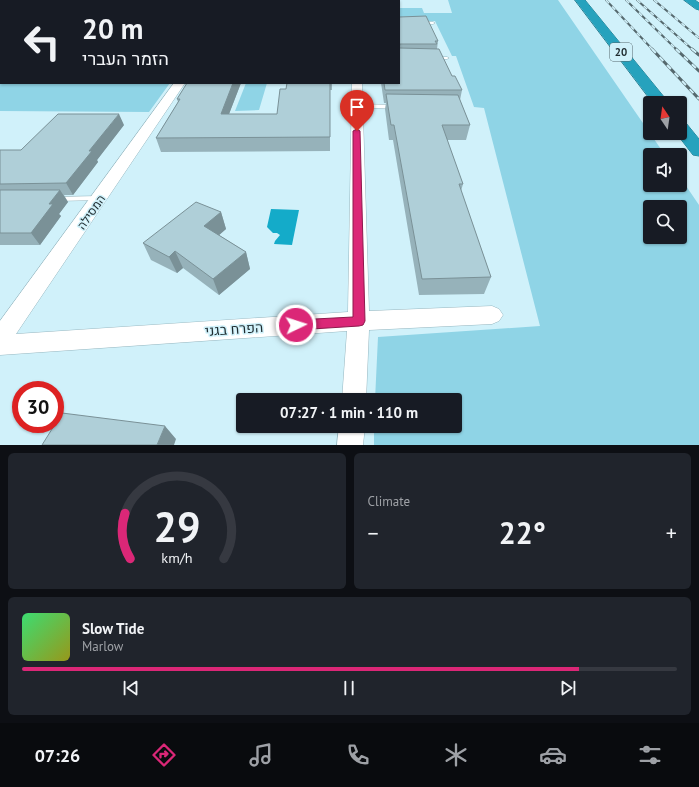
<!DOCTYPE html>
<meta charset="utf-8">
<style>
body{margin:0;font-family:"PT Sans",Heebo,sans-serif;background:#20242c;color:#f1f3f6;height:100vh;display:flex;flex-direction:column;font-size:15px;white-space:nowrap}
*{box-sizing:border-box;margin:0}
p{font-size:13px;color:#9ea1a6}
.icon{flex:none;width:22px;height:22px;fill:none;stroke:currentColor;stroke-width:2;stroke-linecap:round;stroke-linejoin:round}
.map{position:relative;height:445px;overflow:hidden}
.panel{display:flex;flex-direction:column;gap:8px;padding:8px;background:#0d0f14;flex:1}
.panel>*{flex:none}
.hud{position:absolute;left:0px;top:0px;width:400px;height:84px;box-shadow:0 1px 3px #0004;background:#171b24;color:#f1f3f6;overflow:hidden}
.needle{width:26px;rotate:347deg}
.fabs{position:absolute;left:643px;top:96px;display:grid;gap:8px}
.fabs a{display:grid;place-items:center;width:44px;height:44px;border-radius:4px;background:#171b24;box-shadow:0 1px 3px #0004;font-size:20px}
.speed{position:absolute;left:12px;top:381px;display:flex;gap:8px;font-size:20px;font-weight:700;text-align:center}
.speed>*{display:grid;place-content:center;width:52px;height:52px;border-radius:50%;background:#171b24;box-shadow:0 1px 3px #0004;line-height:1}
.speed .limit{border:6px solid #d22;background:#fff;color:#111}
.pin{position:absolute;display:grid;place-items:center;width:34px;height:34px;color:#fff;margin:-41px -17px;border-radius:50% 50% 50% 0;rotate:-45deg;box-shadow:0 0 4px #0007}
.pin .icon{rotate:45deg}
.me{position:absolute;width:44px;margin:-22px;rotate:86deg;stroke-linejoin:round;filter:drop-shadow(0 0 3px #0008)}
.turn{display:flex;align-items:center;gap:14px;height:84px;padding:0 16px;font-size:18px}
.turn .icon{width:52px;height:52px;stroke-width:2.5}
.turn b{display:block;font-size:28px;line-height:34px}
.big{font-size:30px;font-weight:700;line-height:1.1}
.panel .widget{flex:1;display:flex;flex-direction:column;justify-content:center;gap:6px;min-width:0;padding:0 14px;border-radius:6px;background:#20242c}
.panel .dial{align-items:center;gap:0}
.dial svg{height:104px;overflow:visible;fill:none;stroke:#363941;stroke-width:7;stroke-linecap:round;text-anchor:middle}
.dial text{fill:#f1f3f6;stroke:none}
.song{display:flex;align-items:center;gap:12px}
.cover{width:48px;height:48px;border-radius:6px;background:linear-gradient(135deg,hsl(140 70% 55%),hsl(60 70% 35%))}
.played{height:4px;border-radius:2px;background:linear-gradient(90deg,#db2777 85%,#363941 85%)}
.keys{display:flex;justify-content:space-around;direction:ltr}
.heat{display:flex;justify-content:space-between;align-items:center;font-size:22px;direction:ltr}
.panel .tiles{flex:1;display:grid;gap:8px;grid-template-columns:1fr 1fr}
.widget:last-child{grid-column:span 2}
.trip{position:absolute;left:236px;top:393px;width:226px;height:40px;border-radius:4px;background:#171b24;box-shadow:0 1px 3px #0004;font-weight:700;line-height:40px;text-align:center}
.dock{display:flex;height:64px;justify-content:space-around;align-items:center;background:#090b0e;color:#9ea1a6}
.dock .icon{width:28px;height:28px}
.dock .on{color:#db2777}
.dock b{font-size:18px;color:#f1f3f6}
.map>svg:first-child{display:block}
.green{fill:#8fd4e6;fill-rule:evenodd}
.water{fill:#14abc9}
.lines{fill:none;stroke-linecap:round;stroke-linejoin:round}
.service-casing{stroke:#97b7c0;stroke-width:1}
.minor-casing{stroke:#97b7c0;stroke-width:1}
.motorway-casing{stroke:#24788b;stroke-width:1}
.service{fill:#fff;fill-rule:evenodd}
.minor{fill:#fff;fill-rule:evenodd}
.motorway{fill:#26a2bd;fill-rule:evenodd}
.rail-far1-casing{stroke:#56696e;stroke-width:2}
.rail-casing{stroke:#56696e;stroke-width:3}
.rail-far1{stroke:#d0f1fa;stroke-width:1.5;stroke-dasharray:4.5;stroke-linecap:butt}
.rail{stroke:#d0f1fa;stroke-width:2;stroke-dasharray:5.5;stroke-linecap:butt}
.wall{fill:#96b2ba}
.shaded-wall{fill:#7a9197}
.building{fill:#afcfd8;stroke:#7a9197}
.route{fill:#db2777;stroke:#8e194d}
.labels{text-anchor:middle;dominant-baseline:central;stroke-width:3;stroke-linejoin:round;paint-order:stroke}
.shield{fill:#d0f1fa;stroke:#54666c;stroke-width:1}
.shield-label{font-size:11px;font-weight:bold;fill:#1f2b2f}
.street-label{font-size:12px;fill:#1f2b2f;stroke:#d0f1fa}
.near-street-label{font-size:14px;fill:#1f2b2f;stroke:#d0f1fa}
</style>
<div class="map">
<svg width="699" height="445" viewBox="0 0 699 445">
<rect width="100%" height="100%" fill="#d0f1fa"/>
<path class="green" d="M 0,0 L 172,0 L 1,1 L 0,36 Z
M 448,0 L 558,0 L 665,155 L 650,155 L 650,185 L 680,185 L 680,177 L 699,205 L 699,445 L 374,445 L 374,426 L 455,426 L 455,400 L 375,400 L 378,337 L 540,326 L 484,108 L 474,107 L 456,56 L 452,56 L 435,21 L 399,21 L 399,8 L 422,8 L 424,13 L 452,13 ZM 650,207 L 680,207 L 680,237 L 650,237 Z
M 0,78 L 1,83 L 170,83 L 149,112 L 0,111 Z
M 246,83 L 267,83 L 259,110 L 235,111 Z"/>
<path class="water" d="M 271,209 L 299,210 L 292,245 L 274,244 L 275,241 L 280,235 L 277,233 L 273,233 L 267,227 Z"/>
<g class="lines">
<g class="service-casing">
<path id="service" d="M 399,21 L 433,22 L 435,23 L 433,24 L 399,23 Z
M 434,57 L 447,57 L 449,58 L 447,59 L 432,59 L 432,58 Z
M 357,104 L 396,105 L 399,107 L 396,109 L 355,107 L 355,105 Z
M 99,196 L 102,196 L 103,198 L 102,200 L 55,201 L 51,199 L 55,197 Z"/>
</g>
<g class="minor-casing">
<path id="minor" d="M 232,0 L 240,0 L 231,1 Z
M 351,0 L 359,0 L 359,1 L 351,1 Z
M 0,35 L 1,35 L 1,41 L 0,41 Z
M 174,83 L 185,83 L 16,334 L 348,312 L 352,83 L 362,83 L 369,311 L 492,306 L 499,309 L 503,315 L 499,321 L 492,324 L 369,330 L 366,400 L 342,400 L 347,331 L 0,355 L 0,321 Z
M 339,426 L 365,426 L 363,445 L 337,445 Z"/>
</g>
<g class="motorway-casing">
<path id="motorway" d="M 575,0 L 585,0 L 669,103 L 653,103 Z
M 684,0 L 695,0 L 699,3 L 699,10 L 696,9 Z
M 680,122 L 686,123 L 699,139 L 699,156 L 693,155 L 676,133 L 680,133 Z"/>
</g>
<use href="#service" class="service"/>
<use href="#minor" class="minor"/>
<use href="#motorway" class="motorway"/>
<g class="rail-far1-casing">
<path id="rail-far1" d="M 606,0 L 653,50
M 626,0 L 677,50
M 637,0 L 693,50
M 654,0 L 699,38"/>
</g>
<g class="rail-casing">
<path id="rail" d="M 652,49 L 699,99
M 676,49 L 699,71
M 692,49 L 699,55"/>
</g>
<use href="#rail-far1" class="rail-far1"/>
<use href="#rail" class="rail"/>
</g>
<path class="wall" d="M 399,17 L 438,41 L 437,49 L 452,76 L 462,90 L 460,100 L 470,125 L 466,140 L 447,140 L 463,184 L 461,191 L 491,277 L 484,294 L 419,295 L 393,140 L 389,140 L 385,109 L 386,103 L 384,103 L 381,83 L 399,83 Z
M 187,83 L 241,83 L 229,114 L 277,114 L 286,89 L 287,83 L 332,83 L 332,90 L 330,90 L 330,151 L 161,152 L 156,138 L 178,102 L 177,99 Z
M 124,125 L 97,160 L 98,162 L 73,195 L 64,195 L 68,202 L 59,214 L 61,216 L 40,245 L 0,245 L 0,150 L 21,150 Z
M 221,212 L 226,229 L 219,235 L 246,252 L 250,269 L 219,295 L 183,268 L 177,273 L 151,260 L 143,243 Z"/>
<path class="shaded-wall" d="M 219,0 L 225,0 L 224,1 L 218,1 Z
M 1,58 L 1,70 L 0,70 L 0,59 Z
M 233,83 L 241,83 L 224,127 L 221,114 Z
M 119,114 L 124,125 L 97,160 L 98,162 L 73,195 L 66,183 L 89,151 Z
M 60,190 L 68,202 L 59,214 L 61,216 L 40,245 L 31,233 L 49,204 Z
M 221,212 L 226,229 L 210,243 L 204,226 Z
M 175,251 L 183,268 L 177,273 L 169,257 Z
M 246,252 L 250,269 L 219,295 L 213,279 Z
M 165,426 L 176,439 L 174,445 L 157,445 Z"/>
<path class="building" d="M 167,0 L 219,0 L 218,1 L 166,1 Z
M 246,0 L 265,0 L 264,1 L 245,1 Z
M 370,0 L 388,0 L 388,1 L 371,1 Z
M 426,16 L 438,41 L 435,41 L 437,44 L 400,44 L 399,48 L 399,17 Z
M 0,48 L 1,48 L 1,58 L 0,59 Z
M 399,48 L 439,49 L 452,76 L 455,76 L 462,90 L 385,90 L 384,83 L 399,83 Z
M 187,83 L 233,83 L 221,114 L 277,114 L 280,89 L 286,89 L 287,83 L 330,83 L 330,137 L 156,138 L 180,99 L 177,99 Z
M 386,94 L 458,95 L 470,125 L 442,125 L 463,184 L 459,184 L 491,277 L 422,279 L 394,125 L 391,125 Z
M 58,114 L 119,114 L 89,151 L 92,151 L 66,183 L 0,184 L 0,150 L 21,150 Z
M 0,190 L 60,190 L 49,204 L 53,204 L 31,233 L 0,233 Z
M 196,202 L 221,212 L 204,226 L 246,252 L 213,279 L 175,251 L 169,257 L 143,243 Z
M 62,413 L 165,426 L 157,445 L 42,445 Z"/>
<path class="route" d="M 357,129 L 360,131 L 365,321 L 363,325 L 359,326 L 296,330 L 292,329 L 291,325 L 292,322 L 296,320 L 353,317 L 353,131 Z"/>
<g class="labels">
<rect class="shield" x="610" y="43" width="22" height="18" rx="3"/>
<g class="shield-label">
<text x="621" y="52">20</text>
</g>
<g class="street-label">
<text transform="translate(91 212) rotate(-55)">המסילה</text>
</g>
<g class="near-street-label">
<text transform="translate(234 329) rotate(-4)">הפרח בגני</text>
</g>
</g>
</svg>
<div class="fabs">
<a><svg class="needle" viewBox="-14 -14 28 28"><path d="M0-13l5 13h-10z" fill="#e53935"/><path d="M0 13l5-13h-10z" fill="#9ea1a6"/></svg></a>
<a><svg class="icon" aria-label="sound" viewBox="0 0 24 24"><path d="M4 9h4l5-4v14l-5-4H4zM17 9q2 3 0 6"/></svg></a>
<a><svg class="icon" aria-label="search" viewBox="0 0 24 24"><circle cx="10" cy="10" r="6"/><path d="M15 15l6 6"/></svg></a>
</div>
<div class="speed"><div class="limit">30</div></div>
<div class="pin" style="left:357px;top:131px;background:#d93025"><svg class="icon" aria-label="arrive" viewBox="0 0 24 24"><path d="M6 21V4h12l-3 4 3 4H6"/></svg></div>
<svg class="me" style="left:296px;top:325px" viewBox="-20 -20 40 40"><circle r="17" fill="#db2777" stroke="#fff" stroke-width="3"/><path d="M0-11L8 9 0 5-8 9z" fill="#fff"/></svg>
<div class="trip">07:27 · 1 min · 110 m</div>
<div class="hud">
<div class="turn"><svg class="icon" aria-label="left" viewBox="0 0 24 24"><path d="M17 20v-9H6M10 6l-5 5 5 5"/></svg><div><b>20 m</b>הזמר העברי</div></div>
</div>
</div>
<section class="panel">
<div class="tiles">
<div class="widget dial"><svg viewBox="0 0 100 80">
<path d="M14 69A42 42 0 1 1 86 69"/>
<path d="M14 69A42 42 0 0 1 10 34" stroke="#db2777"/>
<text x="50" y="56" font-size="32" font-weight="700">29</text>
<text x="50" y="72" font-size="11">km/h</text>
</svg></div>
<div class="widget"><p>Climate</p>
<div class="heat"><a>−</a><b class="big">22°</b><a>+</a></div>
</div>
<div class="widget">
<div class="song"><i class="cover"></i><div><b>Slow Tide</b><p>Marlow</p></div></div>
<div class="played"></div>
<div class="keys"><svg class="icon" aria-label="previous" viewBox="0 0 24 24"><path d="M18 5L8 12l10 7zM5 5v14"/></svg><svg class="icon" aria-label="pause" viewBox="0 0 24 24"><path d="M8 5v14M16 5v14"/></svg><svg class="icon" aria-label="next" viewBox="0 0 24 24"><path d="M6 5l10 7-10 7zM19 5v14"/></svg></div>
</div>
</div>
</section>
<nav class="dock">
<b>07:26</b>
<svg class="icon on" aria-label="directions" viewBox="0 0 24 24"><path d="M12 3l9 9-9 9-9-9zM9 14v-3h6M13 9l2 2-2 2"/></svg>
<svg class="icon" aria-label="music" viewBox="0 0 24 24"><path d="M9 18V5l10-2v13"/><circle cx="6" cy="18" r="3"/><circle cx="16" cy="16" r="3"/></svg>
<svg class="icon" aria-label="phone" viewBox="0 0 24 24"><path d="M5 4h4l2 5-3 2q2 4 5 5l2-3 5 2v4C11 20 4 13 5 4z"/></svg>
<svg class="icon" aria-label="climate" viewBox="0 0 24 24"><path d="M12 3v18M4 7l16 10M4 17L20 7"/></svg>
<svg class="icon" aria-label="car" viewBox="0 0 24 24"><path d="M5 17H2v-5l4-1 3-4h7l3 4 3 1v5h-3M9 17h6M6 11h13"/><circle cx="7" cy="17" r="2"/><circle cx="17" cy="17" r="2"/></svg>
<svg class="icon" aria-label="filters" viewBox="0 0 24 24"><path d="M4 7h16M4 17h16"/><circle cx="9" cy="7" r="2"/><circle cx="15" cy="17" r="2"/></svg>
</nav>
